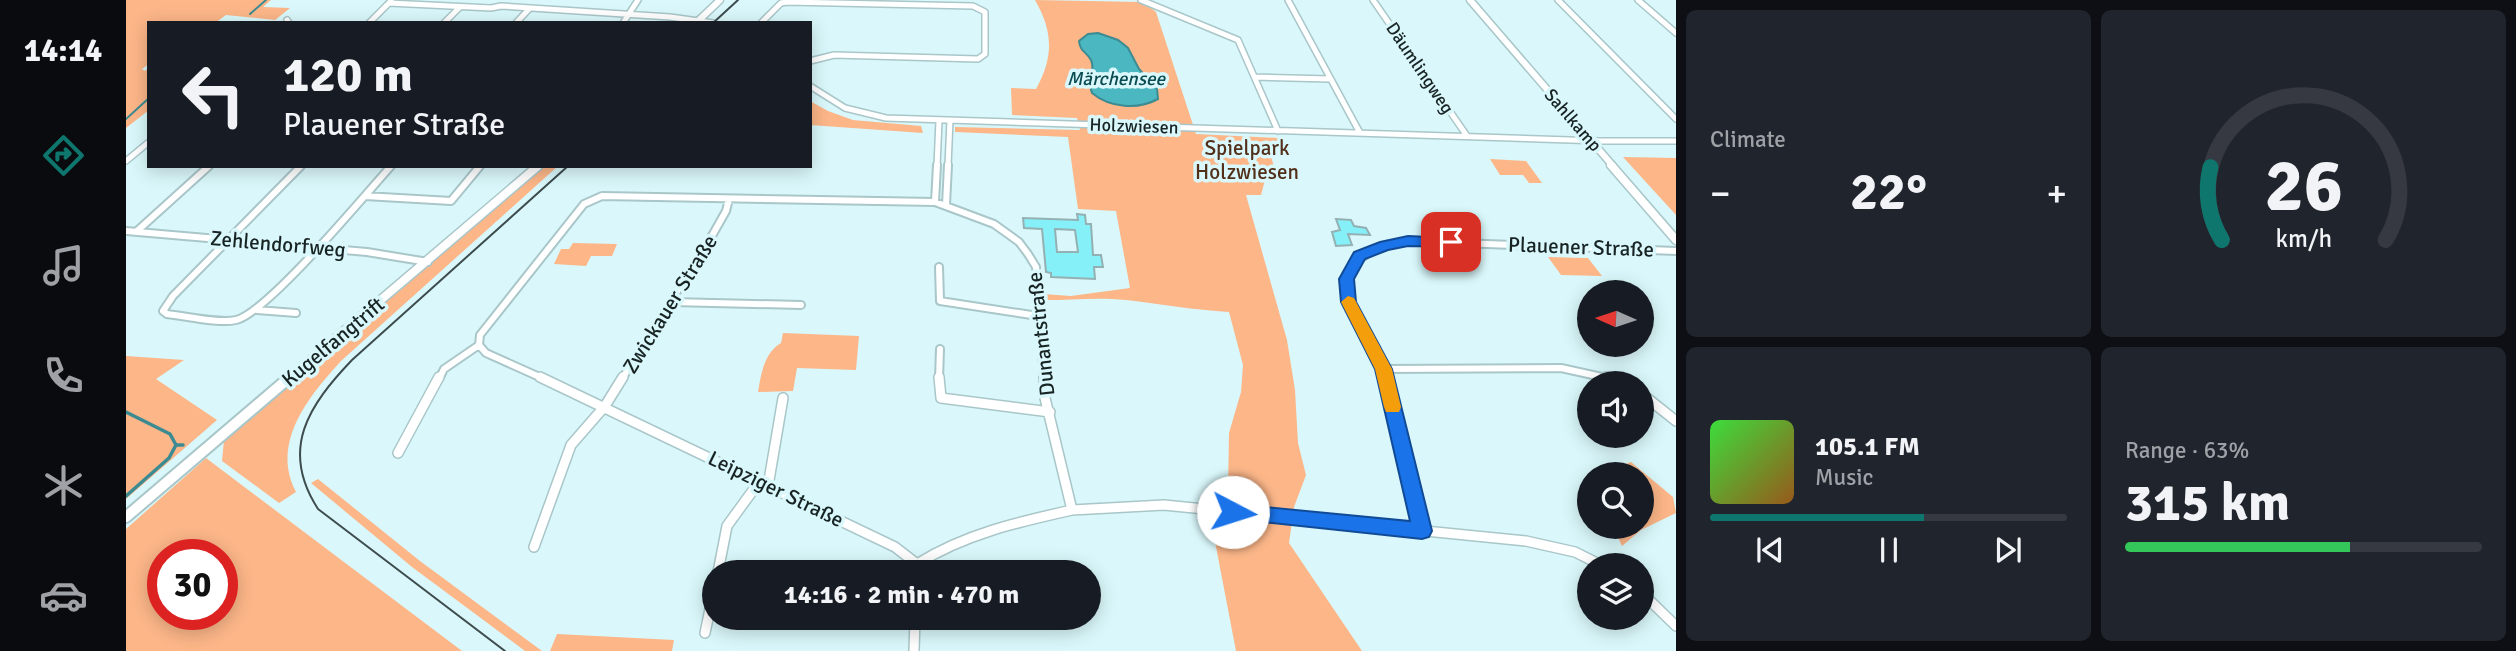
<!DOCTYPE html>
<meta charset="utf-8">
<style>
body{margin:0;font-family:Signika,sans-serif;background:#20242c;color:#f1f3f6;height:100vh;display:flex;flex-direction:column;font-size:26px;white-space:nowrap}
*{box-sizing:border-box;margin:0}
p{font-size:23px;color:#9ea1a6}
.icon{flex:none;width:38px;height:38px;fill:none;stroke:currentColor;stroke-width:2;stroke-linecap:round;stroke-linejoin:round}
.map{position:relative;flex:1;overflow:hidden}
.side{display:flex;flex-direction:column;gap:10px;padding:10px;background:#0d0f14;width:840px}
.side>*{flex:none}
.top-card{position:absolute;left:21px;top:21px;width:665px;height:147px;border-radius:0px;box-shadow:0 4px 18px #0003;background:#171b24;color:#f1f3f6;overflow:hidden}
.needle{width:46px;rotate:273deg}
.buttons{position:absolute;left:1451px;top:280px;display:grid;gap:14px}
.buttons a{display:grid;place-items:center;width:77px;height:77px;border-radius:50%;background:#171b24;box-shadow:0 4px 18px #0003;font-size:35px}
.speed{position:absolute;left:21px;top:539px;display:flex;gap:14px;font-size:35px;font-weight:700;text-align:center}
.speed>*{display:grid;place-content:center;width:91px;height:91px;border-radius:50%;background:#171b24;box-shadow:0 4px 18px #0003;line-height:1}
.speed .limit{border:10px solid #d22;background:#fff;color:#111}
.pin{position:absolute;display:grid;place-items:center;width:60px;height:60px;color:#fff;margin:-30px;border-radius:14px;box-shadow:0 4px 10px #0006}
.me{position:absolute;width:77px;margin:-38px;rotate:95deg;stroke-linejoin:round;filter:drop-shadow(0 0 5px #0008)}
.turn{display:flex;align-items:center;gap:24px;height:147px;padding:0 21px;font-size:32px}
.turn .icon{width:91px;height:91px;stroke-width:2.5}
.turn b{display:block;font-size:49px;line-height:60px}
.big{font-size:52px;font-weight:800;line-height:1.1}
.side .widget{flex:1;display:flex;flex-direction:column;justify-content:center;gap:10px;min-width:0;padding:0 24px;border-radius:10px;background:#20242c}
.side .dial{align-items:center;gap:0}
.dial svg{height:182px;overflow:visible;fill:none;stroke:#363941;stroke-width:7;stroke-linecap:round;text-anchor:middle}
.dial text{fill:#f1f3f6;stroke:none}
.song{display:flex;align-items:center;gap:21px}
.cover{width:84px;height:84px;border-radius:10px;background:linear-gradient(135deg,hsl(120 70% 55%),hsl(30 70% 35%))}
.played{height:7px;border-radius:4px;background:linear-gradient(90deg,#0f766e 60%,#363941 60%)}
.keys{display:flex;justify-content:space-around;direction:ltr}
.heat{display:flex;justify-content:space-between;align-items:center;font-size:38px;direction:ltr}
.charge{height:10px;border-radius:5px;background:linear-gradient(90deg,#34c759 63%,#363941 0)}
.side .tiles{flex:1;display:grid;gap:10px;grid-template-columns:repeat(2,1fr)}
.trip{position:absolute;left:576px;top:560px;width:399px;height:70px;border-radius:35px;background:#171b24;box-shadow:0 4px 18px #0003;font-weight:800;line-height:70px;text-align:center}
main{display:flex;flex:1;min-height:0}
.tabs{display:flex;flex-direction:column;width:126px;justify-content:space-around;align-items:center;background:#090b0e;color:#9ea1a6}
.tabs .icon{width:49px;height:49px}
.tabs .current{color:#0f766e}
.tabs b{font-size:32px;color:#f1f3f6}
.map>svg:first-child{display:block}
.green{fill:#fcb688;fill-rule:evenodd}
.water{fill:#4bb8c1;stroke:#3c8b92;stroke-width:2}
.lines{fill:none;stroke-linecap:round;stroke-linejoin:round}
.stream-far1{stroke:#3c8b92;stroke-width:2}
.stream{stroke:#3c8b92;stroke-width:3.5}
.building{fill:#86f0f9;stroke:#93b0b3;stroke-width:2;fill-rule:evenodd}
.minor-far2-casing{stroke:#a9c6c9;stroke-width:8}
.minor-far1-casing{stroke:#a9c6c9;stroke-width:10}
.minor-casing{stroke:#a9c6c9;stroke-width:12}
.tertiary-far2-casing{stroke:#a9c6c9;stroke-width:9}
.tertiary-far1-casing{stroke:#a9c6c9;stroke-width:11}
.tertiary-casing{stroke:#a9c6c9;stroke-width:14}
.minor-far2{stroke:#fff;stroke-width:5}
.minor-far1{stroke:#fff;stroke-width:6}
.minor{stroke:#fff;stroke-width:9}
.tertiary-far2{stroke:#fff;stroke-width:6}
.tertiary-far1{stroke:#fff;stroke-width:8}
.tertiary{stroke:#fff;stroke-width:10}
.tram{stroke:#3e4c4e;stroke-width:2}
.route{fill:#1a73e8;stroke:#114b97;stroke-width:2}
.slow{fill:#f59e0b}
.labels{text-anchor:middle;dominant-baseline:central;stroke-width:7;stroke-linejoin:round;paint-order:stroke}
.far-street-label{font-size:18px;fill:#182324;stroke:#daf8fb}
.far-water-label{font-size:19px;font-style:italic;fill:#0a4c51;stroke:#daf8fb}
.park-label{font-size:21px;fill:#512f18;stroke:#daf8fb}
.street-label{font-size:21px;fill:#182324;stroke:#daf8fb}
</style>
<main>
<nav class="tabs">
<b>14:14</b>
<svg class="icon current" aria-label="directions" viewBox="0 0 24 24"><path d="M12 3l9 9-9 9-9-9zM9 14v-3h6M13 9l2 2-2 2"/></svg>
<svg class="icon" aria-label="music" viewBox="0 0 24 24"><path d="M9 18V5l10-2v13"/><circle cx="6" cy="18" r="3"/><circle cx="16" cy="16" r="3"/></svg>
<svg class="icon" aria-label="phone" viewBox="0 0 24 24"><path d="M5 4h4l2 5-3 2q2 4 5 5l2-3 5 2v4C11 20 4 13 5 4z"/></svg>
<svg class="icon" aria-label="climate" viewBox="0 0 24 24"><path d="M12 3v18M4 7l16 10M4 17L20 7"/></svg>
<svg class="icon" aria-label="car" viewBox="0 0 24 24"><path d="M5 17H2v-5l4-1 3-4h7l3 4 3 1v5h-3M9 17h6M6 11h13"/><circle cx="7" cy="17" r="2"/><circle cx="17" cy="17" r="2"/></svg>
</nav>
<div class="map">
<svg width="1550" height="651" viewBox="0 0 1550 651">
<rect width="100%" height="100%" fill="#daf8fb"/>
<path class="green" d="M 0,0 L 145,0 L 137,7 L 164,8 L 149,20 L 100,15 L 89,23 L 23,23 L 23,64 L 16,69 L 19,71 L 23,67 L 23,110 L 0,128 Z
M 909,0 L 1017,2 L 1030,12 L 1070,134 L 1152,138 L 1158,153 L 1153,157 L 1145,157 L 1149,169 L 1142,169 L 1135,195 L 1120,195 L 1161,340 L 1169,390 L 1172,443 L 1180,475 L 1168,507 L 1163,543 L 1236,651 L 1110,651 L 1082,505 L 1102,489 L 1103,433 L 1115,392 L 1117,365 L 1103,312 C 1068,310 1034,304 1000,300 C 972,297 946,300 919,300 L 917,294 L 945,296 L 1004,288 L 990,211 L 952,209 L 942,137 L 829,132 L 829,127 L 954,130 L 951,118 L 886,115 L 885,88 L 910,89 C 928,57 927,31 909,0 Z
M 684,101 L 702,111 L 727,120 L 795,126 L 797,133 L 684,125 Z
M 1497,157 L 1550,158 L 1550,215 Z
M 1364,159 L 1400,161 L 1416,183 L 1403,183 L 1397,175 L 1374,175 Z
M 419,166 L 432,166 L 215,361 C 183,396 144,443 170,492 L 153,503 L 96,461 L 98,440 Z
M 447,243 L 491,244 L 486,256 L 465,256 L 460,266 L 428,264 L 435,249 L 443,249 Z
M 1422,257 L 1462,258 L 1476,276 L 1435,275 Z
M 657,333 L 733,336 L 730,370 L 671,368 L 667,391 L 632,392 C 635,374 638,353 655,343 Z
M 0,356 L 58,360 L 30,379 L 91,420 L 0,499 Z
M 80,458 L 336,651 L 0,651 L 0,529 ZM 37,555 L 96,555 L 96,614 L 37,614 Z
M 1505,462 L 1547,497 L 1550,513 L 1515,530 L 1496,546 L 1487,527 L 1516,527 L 1516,474 L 1472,474 Z
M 192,479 L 294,561 L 416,651 L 399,651 L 286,567 L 185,483 Z
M 431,634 L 548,640 L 546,651 L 424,651 Z"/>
<path class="water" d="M 972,33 L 992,40 L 1002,48 L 1013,69 L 1031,89 L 1032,99 C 1012,110 984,108 966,93 C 961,80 970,70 965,60 C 961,52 954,52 953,41 L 962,34 Z"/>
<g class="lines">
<path class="stream-far1" d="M 124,14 L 140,0
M 0,119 L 23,98"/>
<path class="stream" d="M 0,412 L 44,434 L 50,445 L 57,445
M 0,496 L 43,458 L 50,445"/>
</g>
<path class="building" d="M 951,214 L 959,215 L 960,224 L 965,224 L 967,255 L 975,255 L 977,267 L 968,267 L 969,279 L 925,277 L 925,273 L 920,272 L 916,229 L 898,228 L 897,218 L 952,220 ZM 929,229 L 949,230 L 952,252 L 931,252 Z
M 1210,219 L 1225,220 L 1228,226 L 1240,228 L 1244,235 L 1222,234 L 1226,245 L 1210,246 L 1206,232 L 1214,230 Z"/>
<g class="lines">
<g class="minor-far2-casing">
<path id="minor-far2" d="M 1015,0 L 1112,40 L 1152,131
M 1162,0 L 1234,133
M 1247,0 L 1341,136
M 1432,0 L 1550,119
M 1512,0 L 1550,33
M 263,3 L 365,8 L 375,6 L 544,17 L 587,23
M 161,20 L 163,23
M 243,23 L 265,1
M 318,23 L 334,7
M 390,23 L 403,9
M 497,23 L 512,0
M 635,23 L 655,3 L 661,2 L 847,6 L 859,12 L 859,54 L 852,59 L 708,55 L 684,61
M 1129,77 L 1204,79
M 684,86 L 719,108 L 760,118 L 1475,141 L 1550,141
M 0,161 L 23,142
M 811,166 L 813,120
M 822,166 L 824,120"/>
</g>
<g class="minor-far1-casing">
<path id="minor-far1" d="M 175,166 L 47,296 L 37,311 L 41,314 C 60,316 93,324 110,320 C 141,313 239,195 265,166
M 239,196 L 325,201 L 354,166
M 809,202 L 811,165
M 820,205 L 822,165
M 0,231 L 241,252 L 302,262
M 10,232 L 83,166
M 813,267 L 814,301 L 912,316
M 546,302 L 675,305
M 131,310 L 170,313
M 1257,369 L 1435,368 L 1485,379
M 313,379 L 318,369 L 353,345
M 418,379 L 360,353 L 353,345 L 354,335 L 458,204 L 476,196 L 809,202 L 868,224 L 893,242 L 902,254 L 910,267 L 918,379
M 496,379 L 587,234 L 600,211 L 603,199
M 813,379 L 814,349
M 1259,379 L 1257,369 C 1226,310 1185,258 1282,241 L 1550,251"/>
</g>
<g class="minor-casing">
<path id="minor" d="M 414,377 L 769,547 L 791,564 C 839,534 892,522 946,510
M 813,377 L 815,398 L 924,412
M 918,377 L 919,398 L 946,510
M 1259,377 L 1296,531
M 1480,377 L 1496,383
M 1516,394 L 1550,421
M 272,453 L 313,377
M 642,486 L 657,398
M 946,510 L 1038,505 L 1400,541 L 1449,552 L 1475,565
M 408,547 L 445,445 L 479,406 L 497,377
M 592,572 L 601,526 L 633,482
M 1516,593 L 1550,626
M 579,633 L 588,590
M 788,651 L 789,618"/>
</g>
<g class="tertiary-far2-casing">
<path id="tertiary-far2" d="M 1344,0 L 1487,166
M 570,23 L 594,0"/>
</g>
<g class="tertiary-far1-casing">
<path id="tertiary-far1" d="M 1485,165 L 1550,240
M 162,379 L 412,166"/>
</g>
<g class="tertiary-casing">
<path id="tertiary" d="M 0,517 L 164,377"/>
</g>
<use href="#minor-far2" class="minor-far2"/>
<use href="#minor-far1" class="minor-far1"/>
<use href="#minor" class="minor"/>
<use href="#tertiary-far2" class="tertiary-far2"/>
<use href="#tertiary-far1" class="tertiary-far1"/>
<use href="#tertiary" class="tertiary"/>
<path class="tram" d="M 587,23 L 612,0
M 379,651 L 192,509 C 153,449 183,405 226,360 L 442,166"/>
</g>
<path class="route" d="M 1282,236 L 1325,238 L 1332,242 L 1325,247 L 1282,246 L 1262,250 L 1239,259 L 1228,279 L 1230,302 L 1266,369 L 1306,531 L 1303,537 L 1296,539 L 1100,518 L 1097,512 L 1100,506 L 1107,504 L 1284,521 L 1249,369 L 1215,302 L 1213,279 L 1228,252 L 1254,242 Z"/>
<path class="slow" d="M 1222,296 L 1228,298 L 1266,369 L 1275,407 L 1273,412 L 1260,412 L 1258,407 L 1249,369 L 1215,302 Z"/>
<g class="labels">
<g class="far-street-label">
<text transform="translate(1294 68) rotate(56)">Däumlingweg</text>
<text transform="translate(1447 120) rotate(49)">Sahlkamp</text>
<text transform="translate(1008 126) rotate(2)">Holzwiesen</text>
</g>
<g class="far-water-label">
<text x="990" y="79">Märchensee</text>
</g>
<g class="park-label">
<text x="1121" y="148">Spielpark<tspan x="1121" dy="24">Holzwiesen</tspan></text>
</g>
<g class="street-label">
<text transform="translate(152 244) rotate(5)">Zehlendorfweg</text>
<text transform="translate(1455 247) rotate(2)">Plauener Straße</text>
<text transform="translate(544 304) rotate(-58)">Zwickauer Straße</text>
<text transform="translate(915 334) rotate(-96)">Dunantstraße</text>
<text transform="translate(207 342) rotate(-40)">Kugelfangtrift</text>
<text transform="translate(650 489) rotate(26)">Leipziger Straße</text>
</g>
</g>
</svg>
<div class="buttons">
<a><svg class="needle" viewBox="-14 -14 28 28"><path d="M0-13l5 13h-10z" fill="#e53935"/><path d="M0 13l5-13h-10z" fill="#9ea1a6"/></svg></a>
<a><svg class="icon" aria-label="sound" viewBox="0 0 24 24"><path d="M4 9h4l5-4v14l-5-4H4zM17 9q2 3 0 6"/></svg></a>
<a><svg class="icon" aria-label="search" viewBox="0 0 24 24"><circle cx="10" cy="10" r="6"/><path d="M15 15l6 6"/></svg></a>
<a><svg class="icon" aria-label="layers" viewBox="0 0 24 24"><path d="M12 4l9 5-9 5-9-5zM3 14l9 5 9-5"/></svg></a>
</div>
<div class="speed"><div class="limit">30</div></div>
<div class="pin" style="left:1325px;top:242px;background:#d93025"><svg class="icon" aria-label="arrive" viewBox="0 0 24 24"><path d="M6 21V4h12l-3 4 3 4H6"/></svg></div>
<svg class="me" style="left:1107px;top:512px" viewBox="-20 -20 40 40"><circle r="19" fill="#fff"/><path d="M0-13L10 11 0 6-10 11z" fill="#1a73e8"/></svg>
<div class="trip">14:16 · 2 min · 470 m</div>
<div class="top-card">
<div class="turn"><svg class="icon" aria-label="left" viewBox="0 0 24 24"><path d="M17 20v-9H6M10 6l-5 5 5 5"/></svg><div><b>120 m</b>Plauener Straße</div></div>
</div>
</div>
<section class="side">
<div class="tiles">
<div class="widget"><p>Climate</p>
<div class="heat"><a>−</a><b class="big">22°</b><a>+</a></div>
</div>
<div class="widget dial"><svg viewBox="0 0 100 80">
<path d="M14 69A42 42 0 1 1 86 69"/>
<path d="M14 69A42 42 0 0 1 9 37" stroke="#0f766e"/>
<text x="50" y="56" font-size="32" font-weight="700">26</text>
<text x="50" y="72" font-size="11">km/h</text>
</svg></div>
<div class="widget">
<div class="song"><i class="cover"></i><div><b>105.1 FM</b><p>Music</p></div></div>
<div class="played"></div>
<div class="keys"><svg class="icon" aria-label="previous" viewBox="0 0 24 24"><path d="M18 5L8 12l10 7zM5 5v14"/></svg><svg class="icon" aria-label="pause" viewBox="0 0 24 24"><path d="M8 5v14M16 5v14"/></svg><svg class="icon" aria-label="next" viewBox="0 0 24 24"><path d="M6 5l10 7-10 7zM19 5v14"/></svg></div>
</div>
<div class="widget"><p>Range · 63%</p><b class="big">315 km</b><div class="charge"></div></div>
</div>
</section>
</main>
